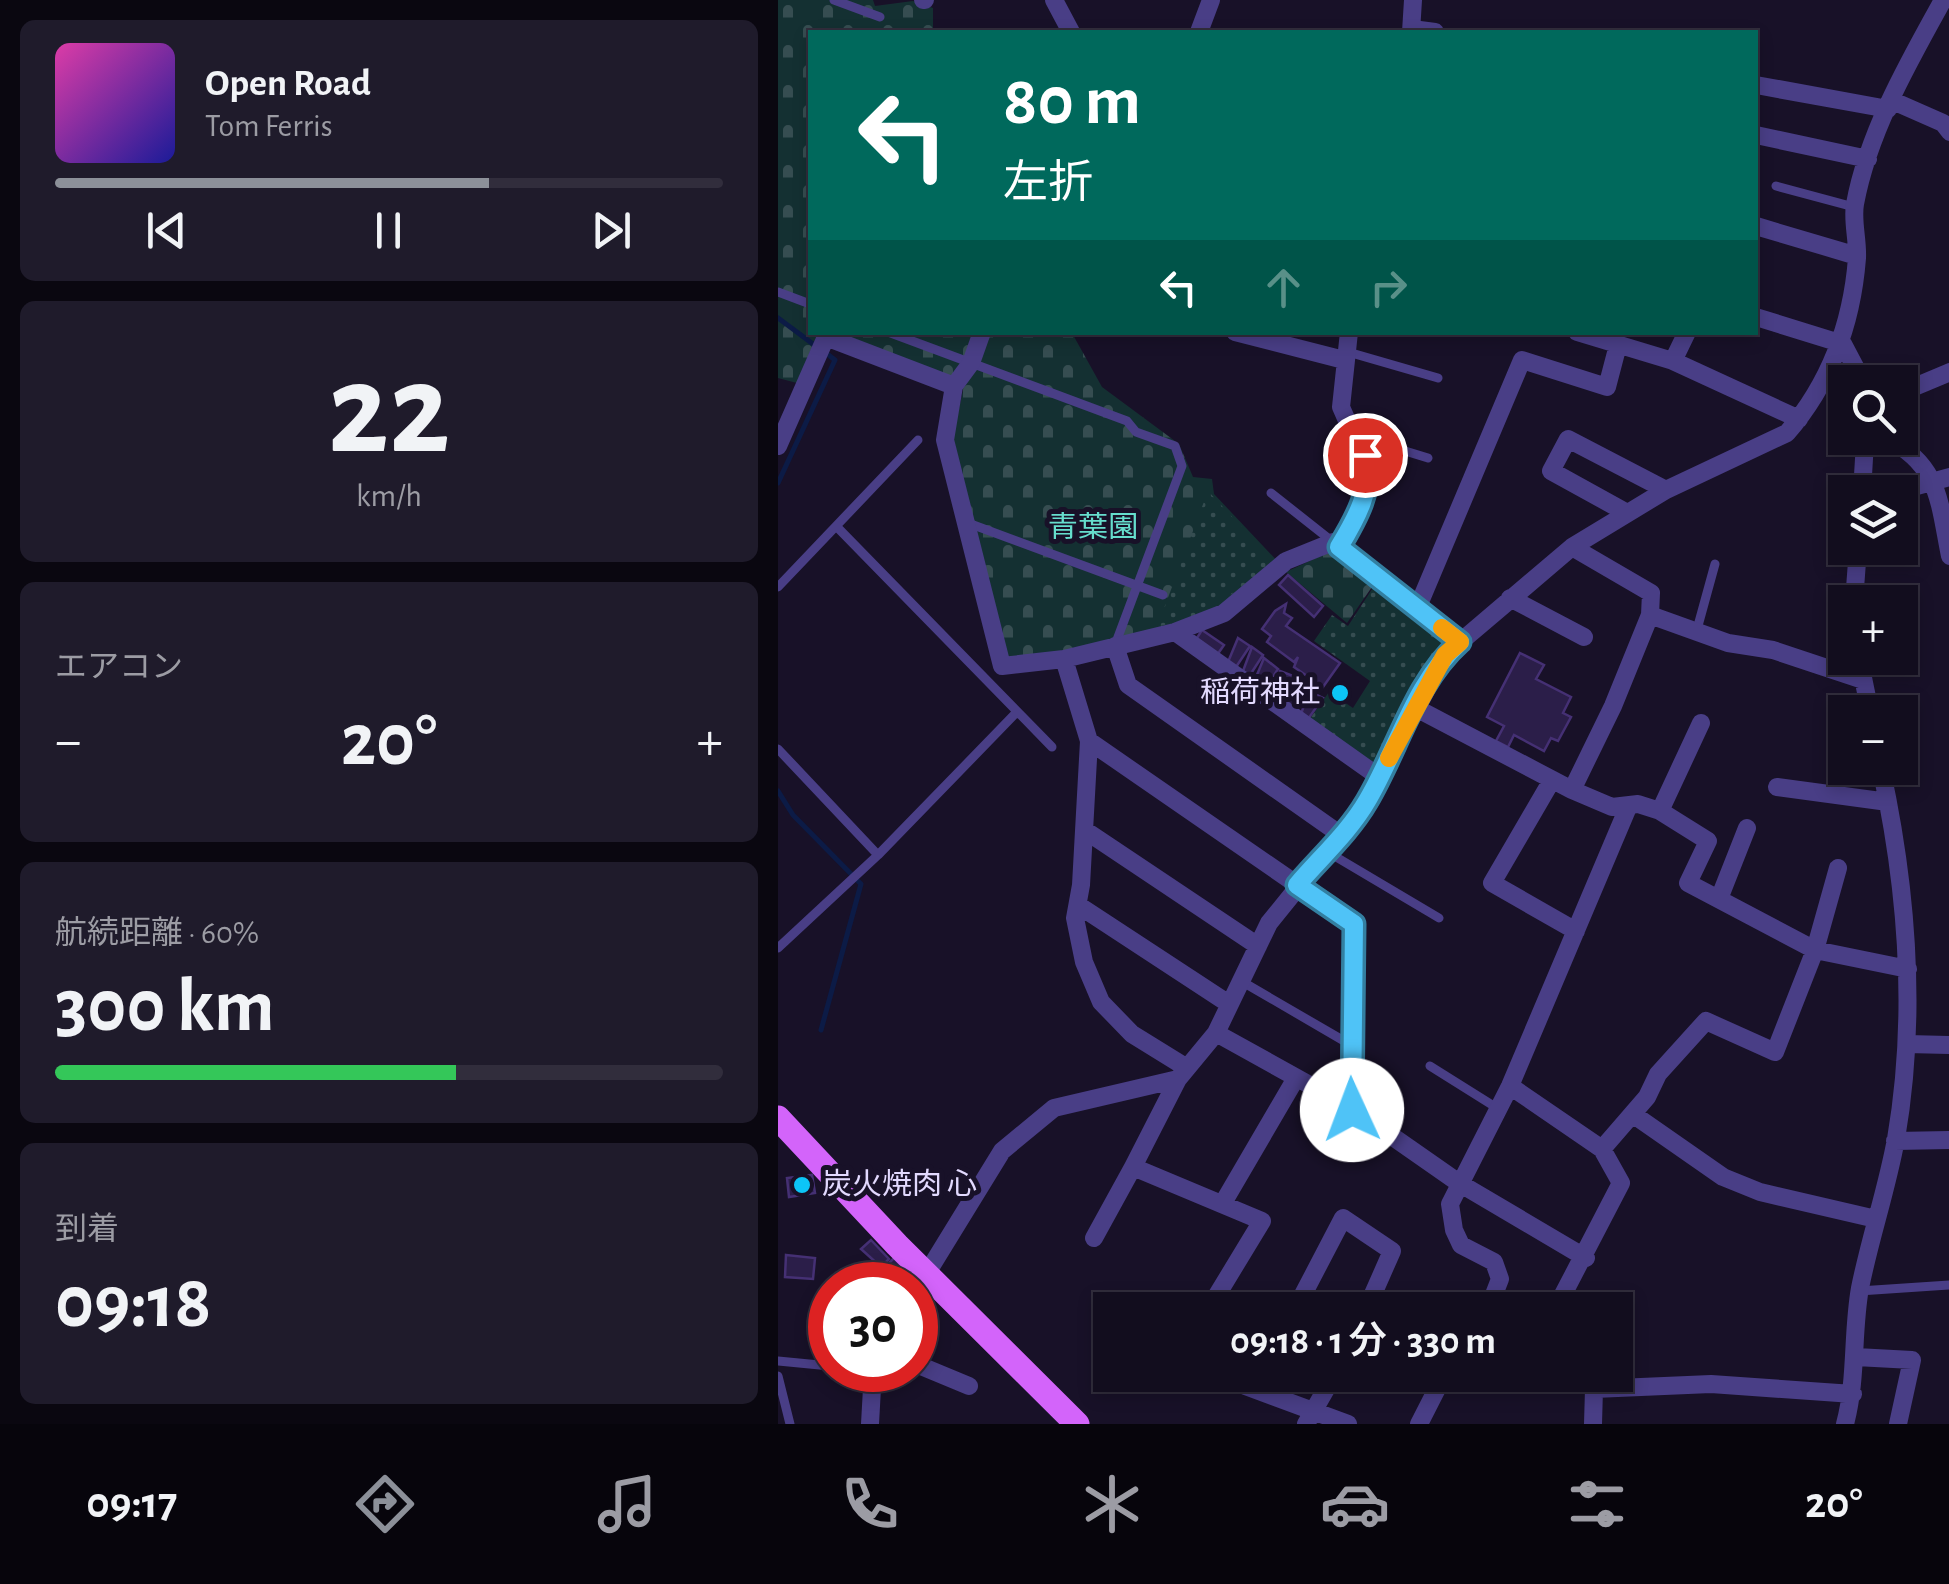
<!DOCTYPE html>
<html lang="ja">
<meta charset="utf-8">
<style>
body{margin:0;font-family:"Alegreya Sans","Noto Sans JP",sans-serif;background:#1f1b2b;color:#f1f3f6;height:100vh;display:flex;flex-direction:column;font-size:38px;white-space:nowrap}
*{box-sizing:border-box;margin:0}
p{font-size:32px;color:#9c9ca4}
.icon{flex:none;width:55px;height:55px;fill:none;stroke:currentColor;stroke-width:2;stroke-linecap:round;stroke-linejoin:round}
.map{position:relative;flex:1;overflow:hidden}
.panel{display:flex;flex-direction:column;gap:20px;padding:20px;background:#0a0710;width:778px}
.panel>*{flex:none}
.banner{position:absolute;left:30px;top:30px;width:950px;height:305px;border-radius:0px;box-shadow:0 5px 15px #0003,0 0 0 2px #312d3c;background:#00695c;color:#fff;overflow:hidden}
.fabs{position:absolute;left:1050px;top:365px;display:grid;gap:20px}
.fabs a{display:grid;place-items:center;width:90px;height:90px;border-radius:0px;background:#120d1e;box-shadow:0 5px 15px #0003,0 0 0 2px #312d3c;font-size:50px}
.speed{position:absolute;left:30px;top:1262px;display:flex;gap:20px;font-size:50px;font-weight:700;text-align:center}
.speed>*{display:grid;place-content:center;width:130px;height:130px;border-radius:50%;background:#120d1e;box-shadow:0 5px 15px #0003,0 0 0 2px #312d3c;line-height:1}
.speed .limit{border:15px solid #d22;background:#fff;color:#111}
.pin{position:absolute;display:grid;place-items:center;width:85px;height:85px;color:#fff;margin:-42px;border:5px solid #fff;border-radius:50%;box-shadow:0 2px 10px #0007}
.me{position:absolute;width:110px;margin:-55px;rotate:358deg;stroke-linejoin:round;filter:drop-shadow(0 0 8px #0008)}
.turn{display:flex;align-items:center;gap:35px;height:210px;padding:0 30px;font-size:45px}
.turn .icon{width:130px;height:130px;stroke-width:2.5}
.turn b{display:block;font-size:70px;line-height:85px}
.lanes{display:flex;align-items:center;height:95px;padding:0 30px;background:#0003;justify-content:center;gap:50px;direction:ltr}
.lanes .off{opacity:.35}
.big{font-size:75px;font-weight:600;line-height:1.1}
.panel .tile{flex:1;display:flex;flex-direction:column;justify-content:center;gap:15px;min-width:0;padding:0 35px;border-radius:15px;background:#1f1b2b}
.panel .dial{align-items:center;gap:0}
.dial b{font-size:130px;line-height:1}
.song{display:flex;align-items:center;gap:30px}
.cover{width:120px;height:120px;border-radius:15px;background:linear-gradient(135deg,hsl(320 70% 55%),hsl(240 70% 35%))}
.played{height:10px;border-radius:5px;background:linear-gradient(90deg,#8c9099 65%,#312d3c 65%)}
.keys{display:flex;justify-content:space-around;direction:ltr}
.heat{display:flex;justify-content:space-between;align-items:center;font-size:55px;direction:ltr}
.charge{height:15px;border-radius:8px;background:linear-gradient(90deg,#34c759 60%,#312d3c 0)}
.trip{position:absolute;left:315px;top:1292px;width:540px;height:100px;border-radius:0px;background:#120d1e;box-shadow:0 5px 15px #0003,0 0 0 2px #312d3c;font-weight:600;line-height:100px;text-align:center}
.tab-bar{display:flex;height:160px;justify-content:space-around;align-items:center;background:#07050c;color:#9c9ca4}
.tab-bar .icon{width:70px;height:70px}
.tab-bar .selected{color:#8c9099}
.tab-bar b{font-size:45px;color:#f1f3f6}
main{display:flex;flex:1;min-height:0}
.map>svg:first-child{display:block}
.cemetery{fill:url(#cemetery-stones)}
.park{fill:url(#park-dots)}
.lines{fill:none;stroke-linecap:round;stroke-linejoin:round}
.stream{stroke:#0c1b46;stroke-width:5}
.building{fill:#2b1e49;stroke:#453074;stroke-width:2.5}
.lane{stroke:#493e86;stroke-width:9}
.street{stroke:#493e86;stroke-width:18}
.primary{stroke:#d364fa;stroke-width:25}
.route-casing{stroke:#337fa1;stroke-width:25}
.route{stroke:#4fc3f7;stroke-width:18}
.slow{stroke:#f59e0b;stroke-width:18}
.poi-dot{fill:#0cc5f7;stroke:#181128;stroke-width:4}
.labels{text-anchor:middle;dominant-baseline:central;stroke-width:10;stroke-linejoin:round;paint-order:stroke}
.park-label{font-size:30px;fill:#66ddcd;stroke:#181128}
.poi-label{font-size:30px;fill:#e2d9fe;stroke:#181128;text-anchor:end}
</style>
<main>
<section class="panel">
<div class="tile">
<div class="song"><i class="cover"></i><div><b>Open Road</b><p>Tom Ferris</p></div></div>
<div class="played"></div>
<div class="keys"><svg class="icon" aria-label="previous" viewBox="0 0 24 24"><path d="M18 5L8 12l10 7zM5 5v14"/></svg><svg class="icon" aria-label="pause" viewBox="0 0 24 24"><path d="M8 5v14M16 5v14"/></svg><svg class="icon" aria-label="next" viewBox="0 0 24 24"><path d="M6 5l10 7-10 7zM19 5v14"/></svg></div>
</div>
<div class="tile dial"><b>22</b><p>km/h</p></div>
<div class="tile"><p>エアコン</p>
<div class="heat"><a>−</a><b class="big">20°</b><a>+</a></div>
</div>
<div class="tile"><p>航続距離 · 60%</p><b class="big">300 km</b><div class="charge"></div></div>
<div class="tile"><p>到着</p><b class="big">09:18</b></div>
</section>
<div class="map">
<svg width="1172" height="1424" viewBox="0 0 1172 1424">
<defs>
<pattern id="cemetery-stones" width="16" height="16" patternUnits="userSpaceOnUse" patternTransform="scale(2.5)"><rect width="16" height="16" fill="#143032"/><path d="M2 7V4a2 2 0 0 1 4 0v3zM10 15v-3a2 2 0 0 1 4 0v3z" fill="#364d51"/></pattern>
<pattern id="park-dots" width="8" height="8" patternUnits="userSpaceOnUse" patternTransform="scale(2.5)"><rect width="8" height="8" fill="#143032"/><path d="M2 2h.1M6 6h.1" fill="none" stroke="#364d51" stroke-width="1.8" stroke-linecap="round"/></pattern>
</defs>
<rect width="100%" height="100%" fill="#181128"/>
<path class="cemetery" d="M 0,0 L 95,0 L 97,6 L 135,1 L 155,8 L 155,32 L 32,32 L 32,332 L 40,333 L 19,383 L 0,378 Z
M 49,333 L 294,333 L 324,387 L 401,444 L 415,477 L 434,479 L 436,494 L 503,565 L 444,607 L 352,641 L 228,660 L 175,436 L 185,390 Z
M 553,551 L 596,584 L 569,623 L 508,572 Z"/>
<path class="park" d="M 430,491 L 496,562 L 429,613 L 379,627 Z
M 598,583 L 675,644 L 649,665 L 601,761 L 594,765 L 531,720 L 551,692 L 575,708 L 592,681 L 536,641 L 554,615 L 570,626 Z"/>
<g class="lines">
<path class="stream" d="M 0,318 L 39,347
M 0,483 L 57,360 L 48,353
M 0,791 L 15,815 L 83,884 L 43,1030"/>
</g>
<path class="building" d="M 510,575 L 545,606 L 536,617 L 501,585 Z
M 508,604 L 506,613 L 514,618 L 508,626 L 562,663 L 545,687 L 516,667 L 520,657 L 516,662 L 489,642 L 493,636 L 484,629 L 497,611 Z
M 424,630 L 446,645 L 439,655 L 417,641 Z
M 460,638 L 472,646 L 458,667 L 450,662 Z
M 474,647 L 485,655 L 472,675 L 465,671 Z
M 742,653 L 766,665 L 758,679 L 793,697 L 785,713 L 793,717 L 780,741 L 773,738 L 766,751 L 736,735 L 730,747 L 718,741 L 726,726 L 709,717 Z
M 486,658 L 500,669 L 487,689 L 476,682 Z
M 502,671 L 518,677 L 503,699 L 494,694 Z
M 520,676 L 530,688 L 516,709 L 508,704 Z
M 531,691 L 545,698 L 530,719 L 523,714 Z
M 34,1175 L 37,1193 L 11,1197 L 9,1178 Z
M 93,1240 L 111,1259 L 103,1267 L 83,1249 Z
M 8,1255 L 37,1258 L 35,1279 L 7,1277 Z
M 117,1257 L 132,1272 L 122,1285 L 116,1285 L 103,1271 Z"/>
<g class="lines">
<path class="lane" d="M 56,0 L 102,17
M 998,186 L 1076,207
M 0,292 L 32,304
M 110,332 L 349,421 L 358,432 L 397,446 L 404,466 L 337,645
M 570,352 L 660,378
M 578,436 L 650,458
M 493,493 L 555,542
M 190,523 L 385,595
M 60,528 L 274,747
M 0,587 L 140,440
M 918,633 L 937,564
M 0,749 L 100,855
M 548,851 L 661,918
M 0,948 L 100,855 L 237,714
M 463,981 L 573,1045
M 652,1066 L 719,1108
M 1081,1291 L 1172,1285
M 0,1361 L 52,1366
M 0,1376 L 12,1424"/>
<path class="street" d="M 145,0 L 147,0
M 276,0 L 293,32
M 634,29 L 657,32
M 421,32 L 433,0
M 633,32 L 635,0
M 978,85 L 1110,109
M 1115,101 L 1165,123 L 1172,132
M 978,135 L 1090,159
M 978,226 L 1079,256
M 978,317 L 1065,344 L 1085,382
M 457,332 L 566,360
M 799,332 L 895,361 L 1021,419
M 895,361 L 909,332
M 176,386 L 193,363 L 204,332
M 1122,393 L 1172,372
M 1108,438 C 1162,465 1161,502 1172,556
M 0,446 L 48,337 L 176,386 L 167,440 L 224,666 L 286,659
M 1084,492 L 1087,442 L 1101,438
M 1117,492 L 1172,477
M 849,513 L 773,471 L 790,439 L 888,490
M 561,547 L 581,513 L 591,471 L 563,407 L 571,332
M 794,547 L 873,593 L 872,615 L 950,643 L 995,650 L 1085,680
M 732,598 L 806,637
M 1076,602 L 1080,548
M 639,609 L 744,360 L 829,387 L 840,345
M 397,632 L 601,777
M 337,646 L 350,685 L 563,835
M 1081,658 L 1092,712
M 636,707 L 794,790 L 834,807 L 860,804 L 882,811 L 930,841 L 910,883 L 1037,950 L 1130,969
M 311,741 L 576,924 L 575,1109
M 774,780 L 714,883 L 798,931
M 999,787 L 1110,802
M 794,790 L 835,706 L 872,615
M 882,811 L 923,723
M 308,831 L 480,946
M 941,899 L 969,828
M 300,905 L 451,1004
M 438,1033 L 575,1109 L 681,1183 L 808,1258
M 1129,1044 L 1172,1045
M 409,1068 L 354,1034 L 323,1002 L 306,962 L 297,918 L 303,885 L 311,741 L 286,659 L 397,632 L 446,613 L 508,561 L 555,542 L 683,641
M 400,1079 L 355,1167 L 484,1221 L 430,1310
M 732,1086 L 824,1149 L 869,1097 L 880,1074 L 928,1021 L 997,1052 L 1037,950 L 1060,868
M 856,1115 L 945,1177 L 982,1192 L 1098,1219
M 1117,1141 L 1172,1140
M 445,1203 L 518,1078
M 316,1238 L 355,1167
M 138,1291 L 224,1151 L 276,1108 L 400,1079 L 438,1033 L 491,923 L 588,803 L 667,655 L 794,547 L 888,490 L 1009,433 C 1052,383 1074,323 1079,258 C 1080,240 1074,221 1077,204 C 1090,133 1130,63 1165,0
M 517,1310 L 565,1218 L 614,1251 L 588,1310
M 710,1310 L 722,1279 L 716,1262 L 683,1245 L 676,1230 L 672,1204 L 732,1086 L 851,805
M 777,1310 L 843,1183 L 824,1149
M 1078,1357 L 1134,1360 L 1120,1424
M 138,1364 L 191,1386
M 438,1375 L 570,1424
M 794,1375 L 816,1389
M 92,1424 L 95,1370
M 528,1424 L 556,1375
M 641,1424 L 666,1375
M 815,1424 L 816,1389 L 933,1384 L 1075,1394
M 1067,1424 C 1079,1379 1074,1333 1082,1288 C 1092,1238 1109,1189 1118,1139 C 1139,1017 1129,888 1103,768"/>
<path class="primary" d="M 0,1118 L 119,1245 L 299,1424"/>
</g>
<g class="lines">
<g class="route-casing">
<path id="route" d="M 574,1110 L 576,924 L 519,885 C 542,858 571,832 589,801 C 620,749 636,683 682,642 L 561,547 C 578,519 596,488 587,455"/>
</g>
<use href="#route" class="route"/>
<path class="slow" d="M 611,758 L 667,655 L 682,642 L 664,628"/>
</g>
<g class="poi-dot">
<circle cx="562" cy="693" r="10"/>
<circle cx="24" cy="1185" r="10"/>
</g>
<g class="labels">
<g class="park-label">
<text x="315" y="528">青葉園</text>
</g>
<g class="poi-label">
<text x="542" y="693">稲荷神社</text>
<text x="44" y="1185" text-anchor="start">炭火焼肉 心</text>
</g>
</g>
</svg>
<div class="fabs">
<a><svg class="icon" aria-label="search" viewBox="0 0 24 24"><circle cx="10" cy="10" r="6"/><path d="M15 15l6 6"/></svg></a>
<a><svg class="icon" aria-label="layers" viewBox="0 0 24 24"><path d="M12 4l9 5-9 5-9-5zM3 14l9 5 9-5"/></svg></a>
<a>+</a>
<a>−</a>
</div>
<div class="speed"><div class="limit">30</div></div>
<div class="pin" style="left:587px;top:455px;background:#d93025"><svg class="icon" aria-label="arrive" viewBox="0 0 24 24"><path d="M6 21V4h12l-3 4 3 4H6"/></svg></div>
<svg class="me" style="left:574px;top:1110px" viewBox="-20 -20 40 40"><circle r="19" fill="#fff"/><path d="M0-13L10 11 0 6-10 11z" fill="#4fc3f7"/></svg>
<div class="trip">09:18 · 1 分 · 330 m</div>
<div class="banner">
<div class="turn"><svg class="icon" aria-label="left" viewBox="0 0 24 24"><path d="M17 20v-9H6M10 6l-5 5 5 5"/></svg><div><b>80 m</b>左折</div></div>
<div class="lanes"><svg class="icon" aria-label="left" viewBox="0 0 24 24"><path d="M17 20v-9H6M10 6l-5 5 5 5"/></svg><svg class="icon off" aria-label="ahead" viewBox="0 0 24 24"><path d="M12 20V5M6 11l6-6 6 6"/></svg><svg class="icon off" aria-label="right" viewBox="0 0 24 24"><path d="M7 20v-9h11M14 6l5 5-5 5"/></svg></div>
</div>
</div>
</main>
<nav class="tab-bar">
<b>09:17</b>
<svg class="icon selected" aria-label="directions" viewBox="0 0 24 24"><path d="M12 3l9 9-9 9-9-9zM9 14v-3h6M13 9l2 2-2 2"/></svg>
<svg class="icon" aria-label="music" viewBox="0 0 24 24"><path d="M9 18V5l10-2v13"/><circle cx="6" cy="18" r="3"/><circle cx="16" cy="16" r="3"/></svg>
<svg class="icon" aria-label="phone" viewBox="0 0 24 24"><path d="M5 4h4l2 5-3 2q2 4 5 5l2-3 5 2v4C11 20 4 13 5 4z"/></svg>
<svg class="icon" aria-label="climate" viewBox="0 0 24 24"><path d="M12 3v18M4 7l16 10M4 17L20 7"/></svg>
<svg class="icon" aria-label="car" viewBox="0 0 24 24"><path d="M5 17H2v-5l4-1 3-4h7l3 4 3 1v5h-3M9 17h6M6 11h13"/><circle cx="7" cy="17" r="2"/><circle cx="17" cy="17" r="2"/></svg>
<svg class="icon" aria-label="filters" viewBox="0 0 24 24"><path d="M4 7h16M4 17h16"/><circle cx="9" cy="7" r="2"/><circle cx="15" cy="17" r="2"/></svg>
<b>20°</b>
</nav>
